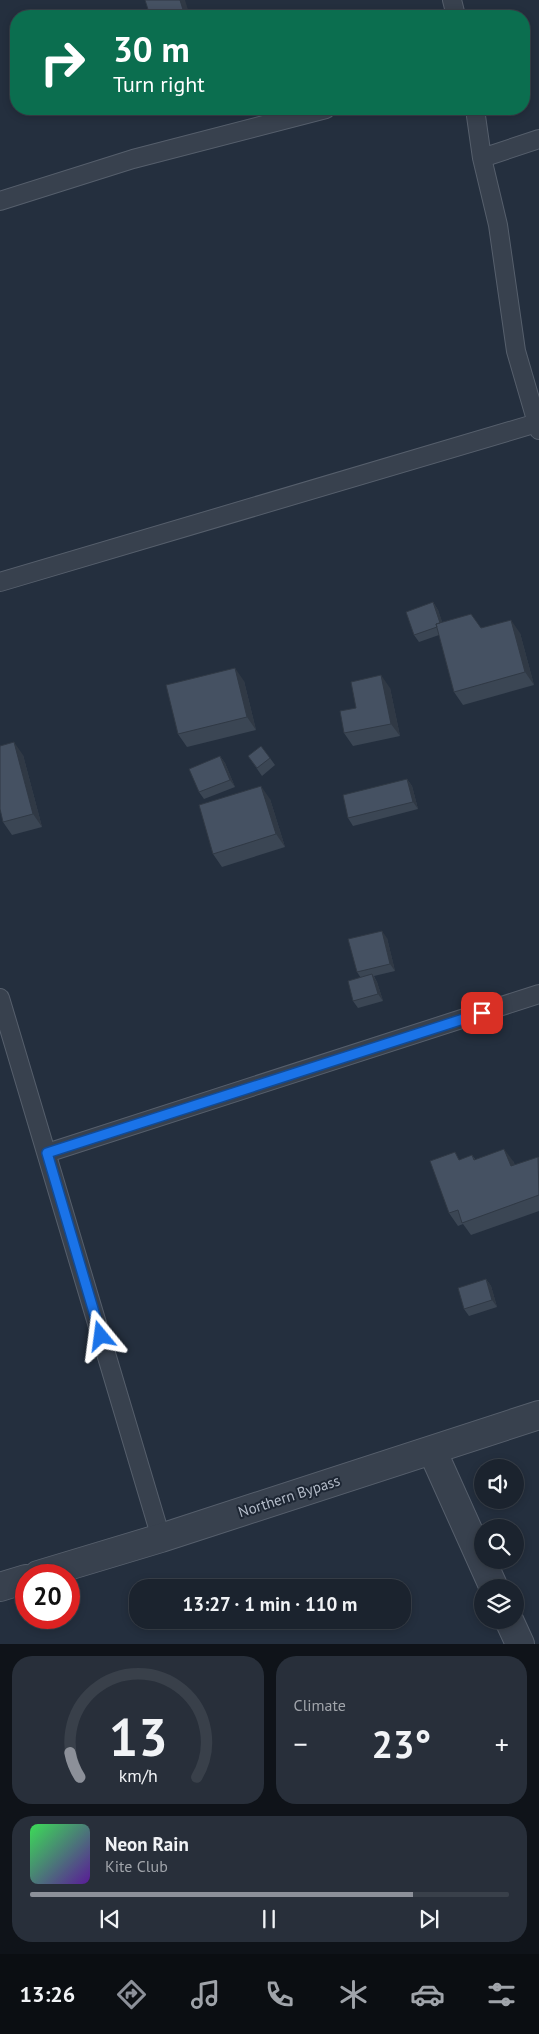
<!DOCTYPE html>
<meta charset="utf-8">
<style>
body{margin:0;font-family:"PT Sans",sans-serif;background:#282f3a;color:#f1f3f6;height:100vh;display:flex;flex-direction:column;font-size:19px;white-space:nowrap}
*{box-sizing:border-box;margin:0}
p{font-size:16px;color:#a0a4aa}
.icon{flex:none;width:28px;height:28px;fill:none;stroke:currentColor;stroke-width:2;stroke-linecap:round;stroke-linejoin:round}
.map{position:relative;height:1644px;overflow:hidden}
.details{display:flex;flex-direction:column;gap:12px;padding:12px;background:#0f1319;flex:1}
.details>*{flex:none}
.hud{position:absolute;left:10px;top:10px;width:520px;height:105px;border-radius:20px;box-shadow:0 2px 8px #0003,0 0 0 1px #39404a;background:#0b6e4f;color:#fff;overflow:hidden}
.controls{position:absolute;left:474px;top:1459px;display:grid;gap:10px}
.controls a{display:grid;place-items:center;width:50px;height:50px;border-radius:50%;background:#1b232e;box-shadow:0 2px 8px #0003,0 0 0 1px #39404a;font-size:25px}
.speed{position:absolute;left:15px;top:1564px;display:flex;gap:10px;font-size:25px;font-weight:700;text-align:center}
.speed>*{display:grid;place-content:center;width:65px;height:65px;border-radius:50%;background:#1b232e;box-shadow:0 2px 8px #0003,0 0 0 1px #39404a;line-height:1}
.speed .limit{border:8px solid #d22;background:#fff;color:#111}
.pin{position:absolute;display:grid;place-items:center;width:42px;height:42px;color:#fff;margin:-21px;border-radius:10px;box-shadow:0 2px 8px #0006}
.me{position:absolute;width:55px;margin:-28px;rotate:344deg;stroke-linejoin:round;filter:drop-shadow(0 0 4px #0008)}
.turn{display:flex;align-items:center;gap:18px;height:105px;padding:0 20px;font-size:22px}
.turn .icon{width:65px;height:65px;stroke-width:2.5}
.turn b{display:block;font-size:35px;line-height:42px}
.big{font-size:38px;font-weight:700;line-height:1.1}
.details .card{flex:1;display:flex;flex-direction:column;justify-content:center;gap:8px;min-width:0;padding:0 18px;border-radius:20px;background:#282f3a}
.details .dial{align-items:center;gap:0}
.dial svg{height:130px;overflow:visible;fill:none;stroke:#39404a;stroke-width:7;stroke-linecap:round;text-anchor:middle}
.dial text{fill:#f1f3f6;stroke:none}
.song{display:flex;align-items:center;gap:15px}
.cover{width:60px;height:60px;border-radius:8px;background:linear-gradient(135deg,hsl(130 70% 55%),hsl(270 70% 35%))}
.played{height:5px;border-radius:2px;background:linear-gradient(90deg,#8c9099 80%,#39404a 80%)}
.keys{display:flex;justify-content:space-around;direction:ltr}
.heat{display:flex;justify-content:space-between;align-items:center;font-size:28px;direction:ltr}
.details .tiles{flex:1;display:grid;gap:12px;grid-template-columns:1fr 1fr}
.card:last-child{grid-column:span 2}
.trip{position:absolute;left:129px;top:1579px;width:282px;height:50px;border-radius:20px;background:#1b232e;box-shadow:0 2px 8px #0003,0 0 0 1px #39404a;font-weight:700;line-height:50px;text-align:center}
.tab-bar{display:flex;height:80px;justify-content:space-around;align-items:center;background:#0b0e12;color:#a0a4aa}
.tab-bar .icon{width:35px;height:35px}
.tab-bar .active{color:#8c9099}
.tab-bar b{font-size:22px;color:#f1f3f6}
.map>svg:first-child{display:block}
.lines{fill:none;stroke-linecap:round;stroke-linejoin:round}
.lane-casing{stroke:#565f6c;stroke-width:20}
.street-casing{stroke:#565f6c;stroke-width:30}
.lane{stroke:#38414e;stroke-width:18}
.street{stroke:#38414e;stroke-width:28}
.wall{fill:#3b4654}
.shaded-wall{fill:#303945}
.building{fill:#455162;stroke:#303945}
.route-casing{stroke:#114b97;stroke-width:12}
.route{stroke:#1a73e8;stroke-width:9}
.labels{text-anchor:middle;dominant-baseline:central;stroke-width:4;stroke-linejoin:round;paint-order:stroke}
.street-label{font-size:15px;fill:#b4bcc9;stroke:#1d2633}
</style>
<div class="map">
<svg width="539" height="1644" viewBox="0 0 539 1644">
<rect width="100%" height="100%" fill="#242f3e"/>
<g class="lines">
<g class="lane-casing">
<path id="lane" d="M 452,0 L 456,16
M 475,109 L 482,158 L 498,225 L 516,351 L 539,430
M 482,158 L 539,139
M 0,201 L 133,159 L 326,109
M 0,582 L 537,423
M 0,998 L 161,1538
M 47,1153 L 539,994"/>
</g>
<g class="street-casing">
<path id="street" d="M 432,1450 L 494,1588
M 38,1575 L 161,1538 L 539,1415
M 0,1587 L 26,1579
M 509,1620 L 520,1644"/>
</g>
<use href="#lane" class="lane"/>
<use href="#street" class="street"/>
</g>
<path class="wall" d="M 433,602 L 438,610 L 442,622 L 520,633 L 534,685 L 463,705 L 454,692 L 439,635 L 419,642 L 414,635 Z
M 244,681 L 256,730 L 187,747 L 178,734 Z
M 390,688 L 400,736 L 353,746 L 344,733 Z
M 23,755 L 42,827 L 12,835 L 3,822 Z
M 220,756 L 225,763 L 235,787 L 204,799 L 199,792 Z
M 248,756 L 270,758 L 275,765 L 262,776 Z
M 407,779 L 412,786 L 418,809 L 353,826 L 348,818 Z
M 270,799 L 285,847 L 222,867 L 213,854 Z
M 387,938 L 395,971 L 374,976 L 377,982 L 383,1001 L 358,1008 L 353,1001 L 361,978 L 357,972 Z
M 472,1155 L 475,1159 L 513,1161 L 515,1165 L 539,1157 L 539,1211 L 471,1235 L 463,1224 L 458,1226 L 449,1213 L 461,1160 Z
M 486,1279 L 491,1286 L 497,1307 L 469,1316 L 464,1309 Z"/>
<path class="shaded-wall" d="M 180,0 L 185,0 L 190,16 L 185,16 Z
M 433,602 L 438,610 L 446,633 L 441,626 Z
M 511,620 L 520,633 L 534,685 L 525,672 Z
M 235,668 L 244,681 L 256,730 L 247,717 Z
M 381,675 L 390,688 L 400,736 L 391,724 Z
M 14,742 L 23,755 L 42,827 L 33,814 Z
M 220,756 L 225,763 L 235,787 L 230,780 Z
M 407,779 L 412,786 L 418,809 L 413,802 Z
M 261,786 L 270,799 L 285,847 L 276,834 Z
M 382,931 L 387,938 L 395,971 L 390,964 Z
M 372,974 L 377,982 L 383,1001 L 378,994 Z
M 504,1149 L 513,1161 L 520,1179 L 511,1166 Z
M 486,1279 L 491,1286 L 497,1307 L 492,1300 Z"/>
<path class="building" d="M 145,0 L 180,0 L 185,16 L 150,16 Z
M 433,602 L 440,623 L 436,624 L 437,627 L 414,635 L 406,612 Z
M 471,614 L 481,628 L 511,620 L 525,672 L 454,692 L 436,624 Z
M 235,668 L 247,717 L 178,734 L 166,685 Z
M 381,675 L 391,724 L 344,733 L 340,711 L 356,708 L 351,682 Z
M 14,742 L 33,814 L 3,822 L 0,809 L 0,746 Z
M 261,746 L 270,758 L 257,768 L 248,756 Z
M 220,756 L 230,780 L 199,792 L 189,769 Z
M 407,779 L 413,802 L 348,818 L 343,795 Z
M 261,786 L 276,834 L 213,854 L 199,805 Z
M 382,931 L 390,964 L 357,972 L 348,939 Z
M 372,974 L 378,994 L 353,1001 L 348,981 Z
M 504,1149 L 511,1166 L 538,1157 L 539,1195 L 462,1223 L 458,1210 L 449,1213 L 430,1161 L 455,1152 L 459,1160 L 472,1155 L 474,1160 Z
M 486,1279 L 492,1300 L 464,1309 L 458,1288 Z"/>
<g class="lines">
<g class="route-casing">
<path id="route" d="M 101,1336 L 47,1153 L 482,1013"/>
</g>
<use href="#route" class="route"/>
</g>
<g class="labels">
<g class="street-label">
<text transform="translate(289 1496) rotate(-18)">Northern Bypass</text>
</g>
</g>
</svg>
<div class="controls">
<a><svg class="icon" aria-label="sound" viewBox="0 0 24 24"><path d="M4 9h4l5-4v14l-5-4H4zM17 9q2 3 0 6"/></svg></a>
<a><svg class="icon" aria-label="search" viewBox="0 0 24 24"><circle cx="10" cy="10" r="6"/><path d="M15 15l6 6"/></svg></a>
<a><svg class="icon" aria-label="layers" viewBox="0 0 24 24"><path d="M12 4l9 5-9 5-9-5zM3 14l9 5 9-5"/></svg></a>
</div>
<div class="speed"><div class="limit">20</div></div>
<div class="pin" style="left:482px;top:1013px;background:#d93025"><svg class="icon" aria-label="arrive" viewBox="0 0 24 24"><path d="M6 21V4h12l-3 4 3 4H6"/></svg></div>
<svg class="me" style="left:101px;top:1336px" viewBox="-20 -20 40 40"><path d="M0-17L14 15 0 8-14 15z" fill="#1a73e8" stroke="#fff" stroke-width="4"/></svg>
<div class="trip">13:27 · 1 min · 110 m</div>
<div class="hud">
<div class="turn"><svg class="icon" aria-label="right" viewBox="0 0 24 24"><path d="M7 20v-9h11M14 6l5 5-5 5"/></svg><div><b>30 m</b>Turn right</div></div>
</div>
</div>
<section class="details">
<div class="tiles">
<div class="card dial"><svg viewBox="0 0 100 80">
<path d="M14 69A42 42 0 1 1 86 69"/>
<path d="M14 69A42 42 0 0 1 8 54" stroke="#8c9099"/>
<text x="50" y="56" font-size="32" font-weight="700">13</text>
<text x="50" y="72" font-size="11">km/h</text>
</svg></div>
<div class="card"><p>Climate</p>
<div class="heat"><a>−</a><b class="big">23°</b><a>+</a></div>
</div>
<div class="card">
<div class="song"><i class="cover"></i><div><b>Neon Rain</b><p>Kite Club</p></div></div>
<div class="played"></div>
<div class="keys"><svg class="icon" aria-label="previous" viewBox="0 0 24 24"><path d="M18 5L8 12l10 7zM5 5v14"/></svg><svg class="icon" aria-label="pause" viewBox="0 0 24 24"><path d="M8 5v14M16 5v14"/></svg><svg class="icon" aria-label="next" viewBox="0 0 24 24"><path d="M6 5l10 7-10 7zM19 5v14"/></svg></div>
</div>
</div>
</section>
<nav class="tab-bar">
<b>13:26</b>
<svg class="icon active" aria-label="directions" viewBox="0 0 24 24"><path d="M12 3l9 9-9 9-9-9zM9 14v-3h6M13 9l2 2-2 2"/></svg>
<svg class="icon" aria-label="music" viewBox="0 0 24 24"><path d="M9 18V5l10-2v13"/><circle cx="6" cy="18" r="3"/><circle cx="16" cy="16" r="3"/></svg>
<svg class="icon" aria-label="phone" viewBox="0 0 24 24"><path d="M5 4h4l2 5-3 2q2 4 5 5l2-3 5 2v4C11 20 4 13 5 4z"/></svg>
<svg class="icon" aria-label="climate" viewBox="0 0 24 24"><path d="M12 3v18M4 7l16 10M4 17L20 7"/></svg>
<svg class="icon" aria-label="car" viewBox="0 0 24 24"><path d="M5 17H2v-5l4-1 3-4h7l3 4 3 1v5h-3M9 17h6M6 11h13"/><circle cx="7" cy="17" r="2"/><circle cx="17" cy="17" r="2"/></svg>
<svg class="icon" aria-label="filters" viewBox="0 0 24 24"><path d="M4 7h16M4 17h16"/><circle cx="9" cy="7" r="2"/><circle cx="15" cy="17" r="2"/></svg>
</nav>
